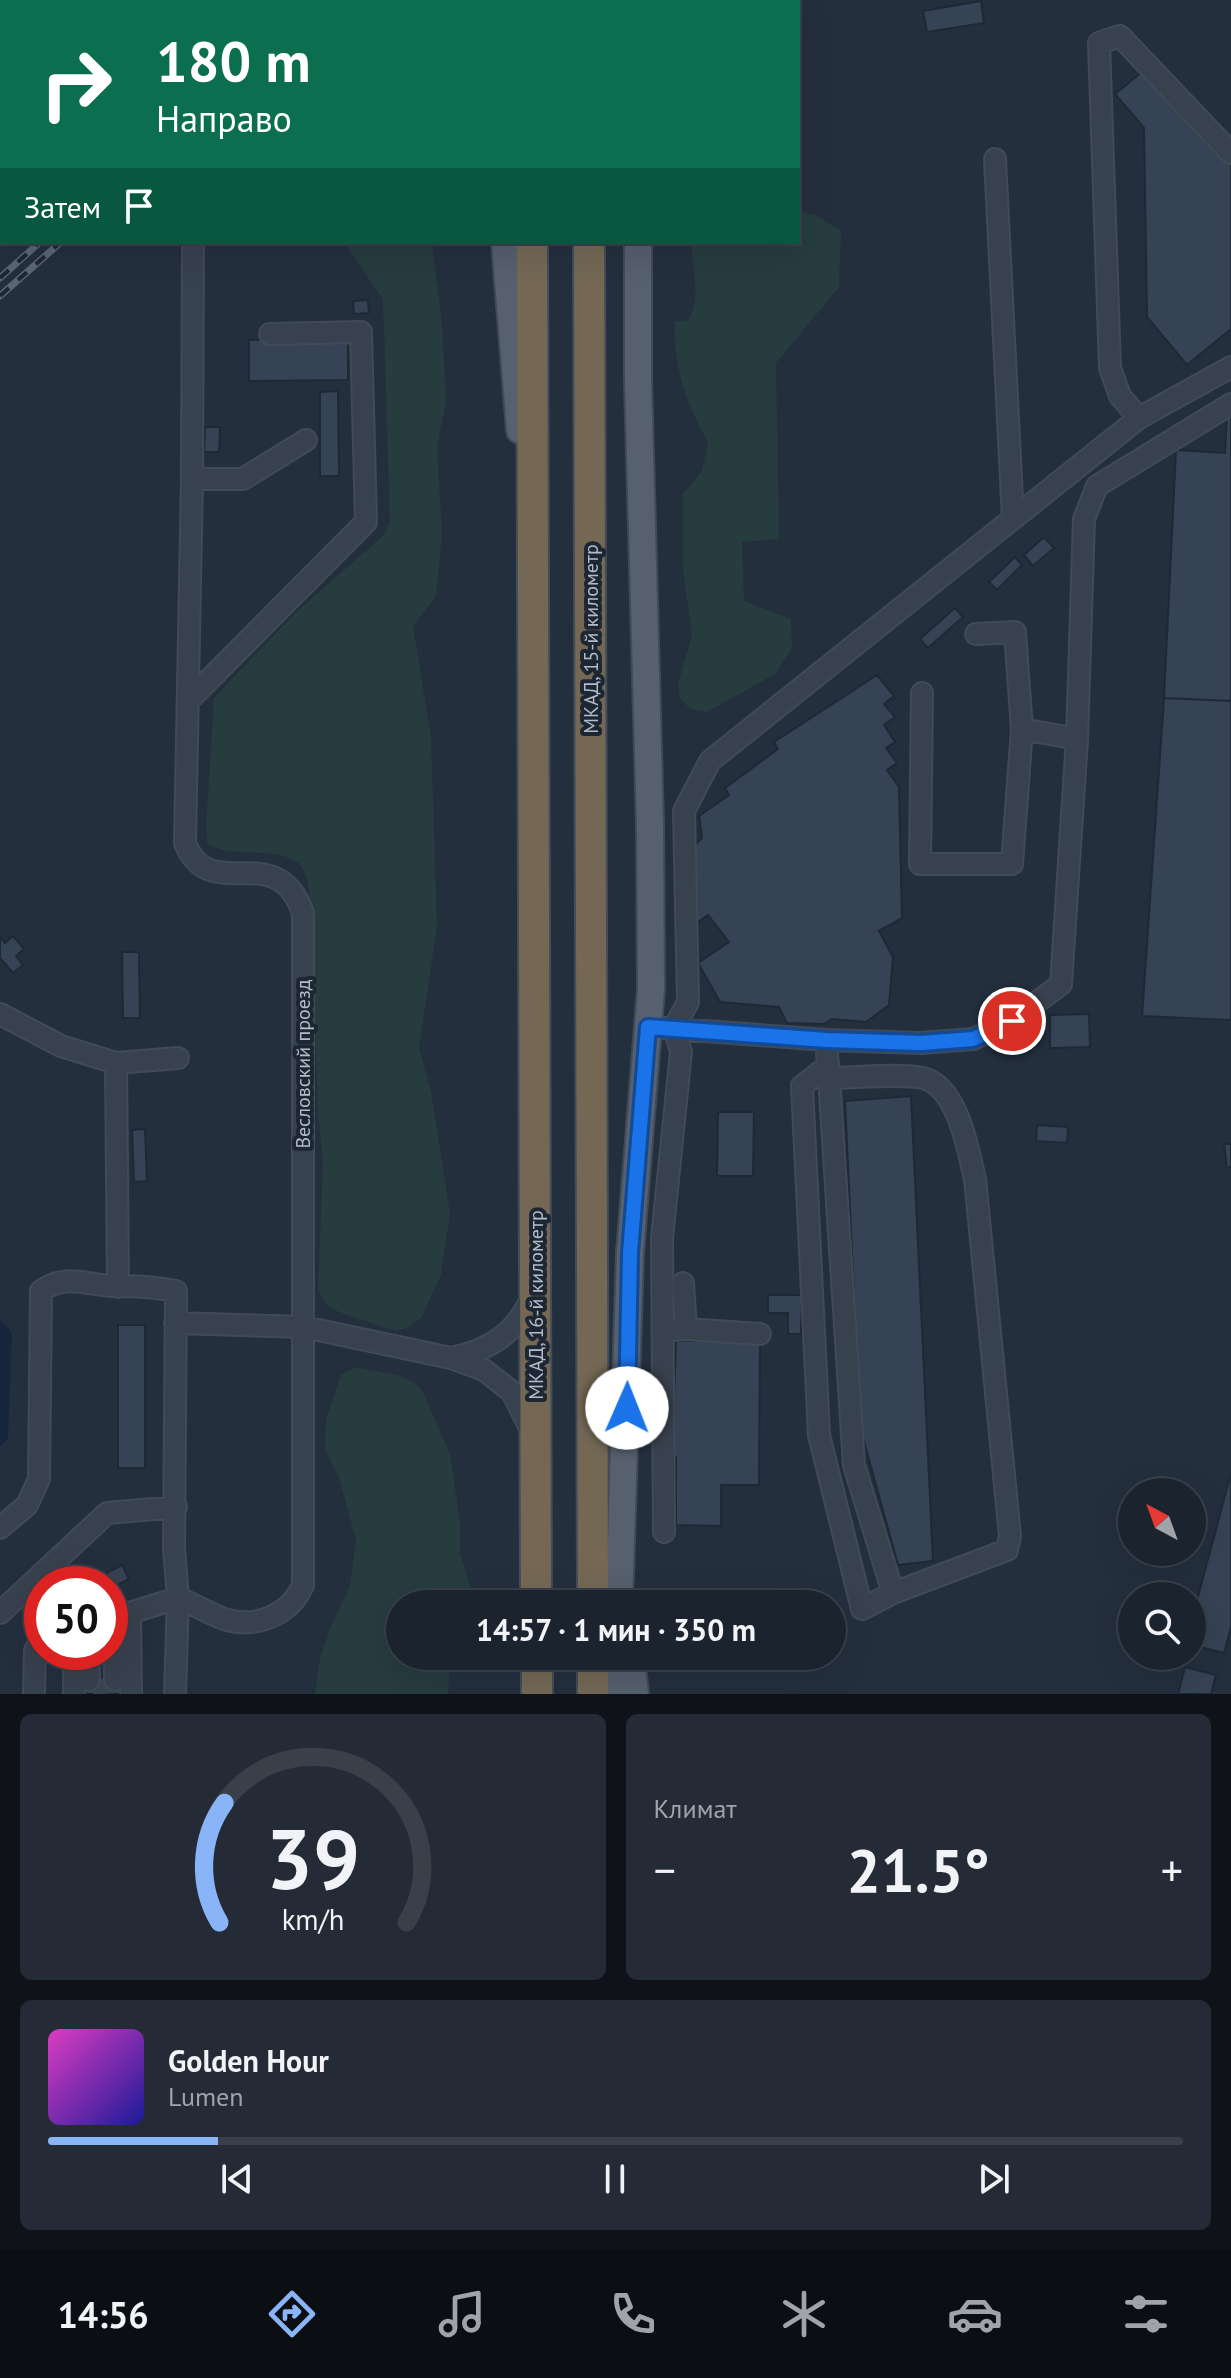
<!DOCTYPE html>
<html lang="ru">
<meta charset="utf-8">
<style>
body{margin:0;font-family:"PT Sans",sans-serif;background:#242b36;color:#f1f3f6;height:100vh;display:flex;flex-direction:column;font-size:30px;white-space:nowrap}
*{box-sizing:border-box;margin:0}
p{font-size:26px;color:#a0a4aa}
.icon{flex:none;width:44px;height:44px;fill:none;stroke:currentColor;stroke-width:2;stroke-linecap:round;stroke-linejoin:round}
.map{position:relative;height:1694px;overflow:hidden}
.side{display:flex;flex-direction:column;gap:20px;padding:20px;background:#0f1319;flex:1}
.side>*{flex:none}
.banner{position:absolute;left:0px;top:0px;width:800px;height:244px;box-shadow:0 8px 32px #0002,0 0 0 2px #39404a;background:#0b6e4f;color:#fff;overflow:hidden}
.needle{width:52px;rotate:319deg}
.tools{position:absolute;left:1118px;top:1478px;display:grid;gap:16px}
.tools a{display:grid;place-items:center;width:88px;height:88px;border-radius:50%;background:#1b232e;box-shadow:0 8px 32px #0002,0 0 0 2px #39404a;font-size:40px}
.speed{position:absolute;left:24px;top:1566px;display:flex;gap:16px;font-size:40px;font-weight:700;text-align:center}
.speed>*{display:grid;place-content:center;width:104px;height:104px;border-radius:50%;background:#1b232e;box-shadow:0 8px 32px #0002,0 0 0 2px #39404a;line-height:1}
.speed .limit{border:12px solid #d22;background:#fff;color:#111}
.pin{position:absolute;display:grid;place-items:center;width:68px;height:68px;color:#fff;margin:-34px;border:4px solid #fff;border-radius:50%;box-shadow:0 2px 8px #0007}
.me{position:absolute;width:88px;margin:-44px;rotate:1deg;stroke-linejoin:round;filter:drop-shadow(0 0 6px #0008)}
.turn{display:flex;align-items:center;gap:28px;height:168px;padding:0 24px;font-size:36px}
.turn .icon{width:104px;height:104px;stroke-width:2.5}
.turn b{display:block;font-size:56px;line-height:68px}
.then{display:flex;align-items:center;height:76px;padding:0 24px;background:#0003;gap:16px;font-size:30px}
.big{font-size:60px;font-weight:800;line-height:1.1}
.side .tile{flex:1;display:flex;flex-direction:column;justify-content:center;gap:12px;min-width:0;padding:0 28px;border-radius:12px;background:#242b36}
.side .dial{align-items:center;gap:0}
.dial svg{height:208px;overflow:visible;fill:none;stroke:#39404a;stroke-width:7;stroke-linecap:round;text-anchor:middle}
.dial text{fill:#f1f3f6;stroke:none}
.song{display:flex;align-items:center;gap:24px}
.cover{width:96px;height:96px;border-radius:12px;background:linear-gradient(135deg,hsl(310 70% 55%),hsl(240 70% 35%))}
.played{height:8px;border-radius:4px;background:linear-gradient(90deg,#8ab4f8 15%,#39404a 15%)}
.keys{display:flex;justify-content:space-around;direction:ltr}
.heat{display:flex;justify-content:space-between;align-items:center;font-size:44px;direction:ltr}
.side .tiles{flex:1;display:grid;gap:20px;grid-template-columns:1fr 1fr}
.tile:last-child{grid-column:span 2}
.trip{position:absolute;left:386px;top:1590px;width:460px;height:80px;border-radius:40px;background:#1b232e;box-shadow:0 8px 32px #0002,0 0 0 2px #39404a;font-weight:800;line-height:80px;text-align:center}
.tab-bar{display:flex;height:128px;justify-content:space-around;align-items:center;background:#0b0e12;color:#a0a4aa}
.tab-bar .icon{width:56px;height:56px}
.tab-bar .selected{color:#8ab4f8}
.tab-bar b{font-size:36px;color:#f1f3f6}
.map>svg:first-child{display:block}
.green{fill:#263c3f}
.water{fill:#17263c}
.building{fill:#364354;stroke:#1f2835;stroke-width:2}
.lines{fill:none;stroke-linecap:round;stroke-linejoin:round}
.minor-tunnel{stroke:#3a4453;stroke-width:20;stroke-dasharray:20 10;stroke-linecap:butt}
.minor-casing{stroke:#414a57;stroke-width:24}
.major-casing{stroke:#414a57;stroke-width:30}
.highway-casing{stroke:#434c59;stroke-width:34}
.minor{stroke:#38414e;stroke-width:20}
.major{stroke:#56606e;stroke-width:26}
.highway{stroke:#746855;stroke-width:30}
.rail-casing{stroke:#5a6575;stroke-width:7}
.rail{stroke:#1d2633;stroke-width:4;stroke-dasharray:12;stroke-linecap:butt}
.route-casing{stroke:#114b97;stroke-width:20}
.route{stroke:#1a73e8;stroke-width:14}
.labels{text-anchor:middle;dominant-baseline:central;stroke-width:8;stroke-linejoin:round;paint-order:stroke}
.street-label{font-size:20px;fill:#b4bcc9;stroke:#1d2633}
</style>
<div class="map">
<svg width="1231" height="1694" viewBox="0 0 1231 1694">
<rect width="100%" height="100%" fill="#242f3e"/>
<path class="green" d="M 798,211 L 816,215 L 841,231 L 839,287 L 776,363 L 779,539 L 742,542 L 744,601 L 791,619 L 792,648 L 775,674 L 707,712 L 690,709 L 680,698 L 678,684 L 692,635 L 683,569 L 683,494 L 702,471 L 708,442 C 686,404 673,367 675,322 L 689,320 C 702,293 692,270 691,242 L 798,242 Z
M 349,242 L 432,242 L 442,325 L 446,401 L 437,447 L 442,533 L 436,596 L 413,626 L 431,737 L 437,927 L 419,1048 L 431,1091 L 450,1213 L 441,1275 L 421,1318 L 409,1327 L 396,1331 L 339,1312 L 326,1304 L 318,1291 L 323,1160 L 318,1113 L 311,902 C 309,892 308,879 304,871 C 290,843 234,860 208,844 L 206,829 L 214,698 L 295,613 L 384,535 L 390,521 L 383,299 L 348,249 Z
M 355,1367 L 401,1376 L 415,1383 L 424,1394 L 450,1454 L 460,1521 L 460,1553 L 474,1598 L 471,1604 L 400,1604 L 400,1656 L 451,1656 L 448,1694 L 315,1694 L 320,1659 L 330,1629 L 350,1586 L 356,1540 L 339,1477 L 325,1450 L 326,1419 L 341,1375 Z"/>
<path class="water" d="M 0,1320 L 12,1332 L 8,1439 L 0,1447 Z"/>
<path class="building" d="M 0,0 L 3,2 L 0,70 Z
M 7,0 L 45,0 L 45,2 L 7,2 Z
M 981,1 L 984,23 L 927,32 L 923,11 Z
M 1148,67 L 1231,163 L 1231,329 L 1187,365 L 1147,317 L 1144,128 L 1115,94 Z
M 368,300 L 369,313 L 354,314 L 353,301 Z
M 249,340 L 348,340 L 348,380 L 249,381 Z
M 338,391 L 339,476 L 320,476 L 320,392 Z
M 1227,415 L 1231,415 L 1231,701 L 1164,698 L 1176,450 L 1225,453 Z
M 205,427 L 220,427 L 219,452 L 204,452 Z
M 1044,537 L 1054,548 L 1033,566 L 1024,555 Z
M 1015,557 L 1022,565 L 997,590 L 989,582 Z
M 955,608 L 963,617 L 928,648 L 920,639 Z
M 877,675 L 894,696 L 884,704 L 895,717 L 884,725 L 895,742 L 886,748 L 897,763 L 887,770 L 899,787 L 902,918 L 879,931 L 893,957 L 889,1005 L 866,1022 L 832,1019 L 824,1024 L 787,1023 L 779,1007 L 720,1002 L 698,963 L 729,942 L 708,915 L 698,922 L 694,918 L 691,849 L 702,838 L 699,816 L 729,795 L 725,788 L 778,749 L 774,742 Z
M 1164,698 L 1231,701 L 1231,1020 L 1142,1016 Z
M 13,936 L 24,949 L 16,956 L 23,965 L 13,973 L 0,958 L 0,937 L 5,943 Z
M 122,952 L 139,952 L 140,1018 L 123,1018 Z
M 1089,1014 L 1090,1047 L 1050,1048 L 1050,1015 Z
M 911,1096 L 933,1561 L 898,1565 L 860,1427 L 845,1101 Z
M 718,1112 L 754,1112 L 753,1176 L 717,1176 Z
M 1037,1125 L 1068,1127 L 1067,1143 L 1036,1141 Z
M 145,1129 L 147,1181 L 134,1182 L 132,1130 Z
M 1224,1144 L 1231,1144 L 1231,1167 L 1227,1168 Z
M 768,1295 L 802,1295 L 801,1334 L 788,1334 L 788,1313 L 768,1313 Z
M 118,1325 L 145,1325 L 145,1468 L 118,1468 Z
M 676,1341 L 760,1341 L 759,1485 L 721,1485 L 721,1526 L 676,1525 L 676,1457 L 672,1457 Z
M 1231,1473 L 1231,1627 L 1224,1653 L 1192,1645 L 1192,1619 Z
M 122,1565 L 129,1579 L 110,1589 L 110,1584 L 85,1584 Z
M 1185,1667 L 1216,1675 L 1211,1694 L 1178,1694 Z
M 126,1679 L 127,1694 L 78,1694 L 78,1680 Z"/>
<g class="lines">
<path class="minor-tunnel" d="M 102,1679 L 103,1694"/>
<g class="minor-casing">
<path id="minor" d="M 995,159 L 1013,519
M 193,242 L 192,479 L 243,479 L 306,440
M 1139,418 L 1120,396 L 1110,368 L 1099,43 L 1120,36 L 1231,153
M 976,634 L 1015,632 L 1022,729
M 922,693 L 920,864 L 1012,864 L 1022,729 L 1077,739
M 188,701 L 366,522 L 361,332 L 270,334
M 0,1014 L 61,1046 L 116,1063 L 178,1058
M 664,1028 L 826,1040 L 921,1043 L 973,1039 L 1012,1021 L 1061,984 L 1077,739 L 1084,519 L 1097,486 L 1231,404
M 826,1040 L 829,1078 C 853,1078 901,1073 923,1078 C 958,1087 968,1150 975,1179 L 1010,1536 L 1007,1550 L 893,1593 L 854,1465 L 829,1078
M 116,1063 L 118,1287
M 828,1066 L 802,1086 L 819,1435 L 862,1609 L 893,1593
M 175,1323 L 304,1327 L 451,1358 L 484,1370 L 512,1392 L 531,1430
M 686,1329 L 760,1334
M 673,1330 L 686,1329 L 683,1283
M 451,1358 C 490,1350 515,1334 532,1297
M 0,1528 L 27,1505 L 39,1479 L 41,1291 C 66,1272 91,1287 119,1286 C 139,1286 155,1287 176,1291 L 174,1548 L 178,1598 C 194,1604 208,1613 224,1619 C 256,1629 290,1615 303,1585 L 303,913 C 276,836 210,907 185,843 L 192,479
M 664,1532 L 662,1238 L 681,1052 L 674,1028 L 688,1002 L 684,811 L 710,761 L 1139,418 L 1231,367
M 0,1613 L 107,1513 L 176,1507
M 130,1615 L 131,1694
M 110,1619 L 178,1598 L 175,1694
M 115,1619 L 115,1680
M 74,1652 L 74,1694
M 88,1652 L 89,1680
M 34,1694 L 35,1650 L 42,1639"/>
</g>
<g class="major-casing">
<path id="major" d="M 496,0 L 496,2
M 633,0 L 633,2
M 505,242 L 520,430
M 619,1604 L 630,1253 L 651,989 L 650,825 L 638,380 L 638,242
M 631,1656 L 635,1694
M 610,1694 L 614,1656"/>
</g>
<g class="highway-casing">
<path id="highway" d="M 529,0 L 529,2
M 585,0 L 585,2
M 532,242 L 536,1604
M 589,242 L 593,1604
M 537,1656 L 537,1694
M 593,1656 L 593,1694"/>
</g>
<use href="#minor" class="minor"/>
<use href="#major" class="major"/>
<use href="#highway" class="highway"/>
<g class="rail-casing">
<path id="rail" d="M 363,2 L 369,0
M 427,2 L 432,0
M 0,123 L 2,123
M 0,158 L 2,158
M 0,173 L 2,172
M 0,188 L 2,187
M 0,278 L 40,242
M 0,296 L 61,242"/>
</g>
<use href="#rail" class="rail"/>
</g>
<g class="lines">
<g class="route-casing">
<path id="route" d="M 627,1408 L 630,1253 L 648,1027 L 826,1040 L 921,1043 L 973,1039 L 1012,1021"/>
</g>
<use href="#route" class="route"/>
</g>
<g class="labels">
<g class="street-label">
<text transform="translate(591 639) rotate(-90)">МКАД, 15-й километр</text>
<text transform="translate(303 1064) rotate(-90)">Весловский проезд</text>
<text transform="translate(536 1305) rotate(-90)">МКАД, 16-й километр</text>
</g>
</g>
</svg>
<div class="tools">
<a><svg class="needle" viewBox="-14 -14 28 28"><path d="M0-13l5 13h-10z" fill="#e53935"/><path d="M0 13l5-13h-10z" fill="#a0a4aa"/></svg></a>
<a><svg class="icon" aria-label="search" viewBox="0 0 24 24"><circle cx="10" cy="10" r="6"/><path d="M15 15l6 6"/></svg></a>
</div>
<div class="speed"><div class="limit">50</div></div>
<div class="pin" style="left:1012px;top:1021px;background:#d93025"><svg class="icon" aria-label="arrive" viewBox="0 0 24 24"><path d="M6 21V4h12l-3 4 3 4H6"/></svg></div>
<svg class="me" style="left:627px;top:1408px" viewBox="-20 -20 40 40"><circle r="19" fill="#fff"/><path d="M0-13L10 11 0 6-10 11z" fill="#1a73e8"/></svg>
<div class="trip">14:57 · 1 мин · 350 m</div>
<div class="banner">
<div class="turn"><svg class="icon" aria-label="right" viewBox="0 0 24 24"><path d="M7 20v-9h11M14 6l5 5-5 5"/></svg><div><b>180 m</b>Направо</div></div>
<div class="then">Затем<svg class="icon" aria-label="arrive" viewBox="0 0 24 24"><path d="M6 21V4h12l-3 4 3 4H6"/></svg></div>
</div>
</div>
<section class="side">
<div class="tiles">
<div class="tile dial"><svg viewBox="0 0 100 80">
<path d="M14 69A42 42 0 1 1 86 69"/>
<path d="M14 69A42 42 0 0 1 16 23" stroke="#8ab4f8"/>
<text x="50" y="56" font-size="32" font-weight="700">39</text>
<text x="50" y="72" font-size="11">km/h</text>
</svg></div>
<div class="tile"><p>Климат</p>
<div class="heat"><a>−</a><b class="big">21.5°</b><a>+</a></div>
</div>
<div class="tile">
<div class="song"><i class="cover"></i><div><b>Golden Hour</b><p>Lumen</p></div></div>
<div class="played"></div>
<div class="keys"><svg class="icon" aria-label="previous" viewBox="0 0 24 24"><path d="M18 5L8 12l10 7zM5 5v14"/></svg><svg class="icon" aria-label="pause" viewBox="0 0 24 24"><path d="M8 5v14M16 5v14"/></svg><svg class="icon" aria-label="next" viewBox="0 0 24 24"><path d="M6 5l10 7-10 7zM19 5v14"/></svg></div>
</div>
</div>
</section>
<nav class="tab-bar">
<b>14:56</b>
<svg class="icon selected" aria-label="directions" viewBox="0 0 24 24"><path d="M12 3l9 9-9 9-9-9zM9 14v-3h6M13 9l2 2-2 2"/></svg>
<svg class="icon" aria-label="music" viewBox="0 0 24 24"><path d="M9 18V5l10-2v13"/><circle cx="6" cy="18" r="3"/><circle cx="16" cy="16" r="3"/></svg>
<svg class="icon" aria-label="phone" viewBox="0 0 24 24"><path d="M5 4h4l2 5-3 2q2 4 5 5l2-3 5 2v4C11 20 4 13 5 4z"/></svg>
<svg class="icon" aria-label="climate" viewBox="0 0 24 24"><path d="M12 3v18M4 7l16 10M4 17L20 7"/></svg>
<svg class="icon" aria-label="car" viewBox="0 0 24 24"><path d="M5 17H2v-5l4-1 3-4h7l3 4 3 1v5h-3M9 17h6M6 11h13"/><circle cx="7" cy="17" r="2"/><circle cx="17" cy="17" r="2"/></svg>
<svg class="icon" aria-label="filters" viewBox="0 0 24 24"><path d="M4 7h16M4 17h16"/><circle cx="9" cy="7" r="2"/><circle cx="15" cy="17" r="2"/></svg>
</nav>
